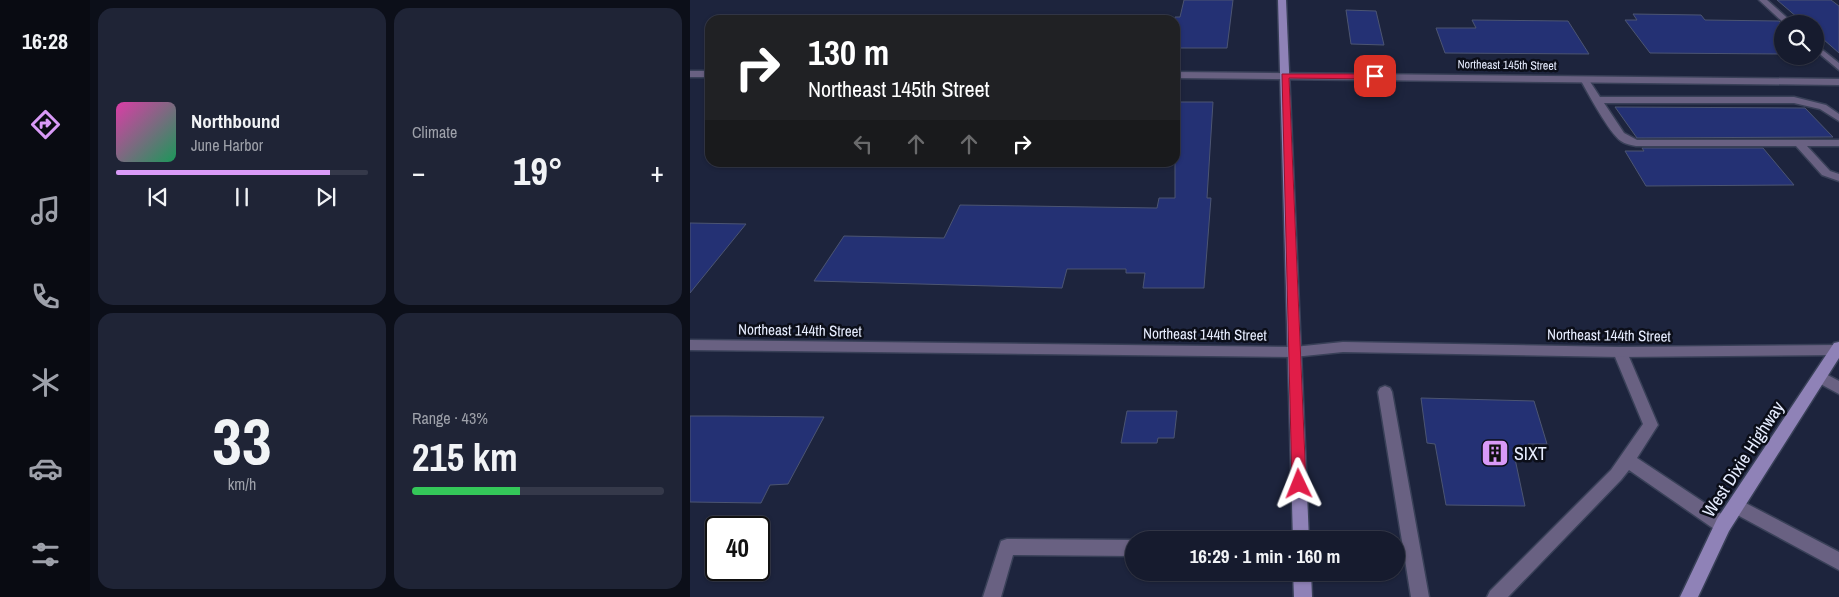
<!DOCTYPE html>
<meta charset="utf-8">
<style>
body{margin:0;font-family:"Archivo Narrow",sans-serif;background:#1f2436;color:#f1f3f6;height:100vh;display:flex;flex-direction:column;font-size:19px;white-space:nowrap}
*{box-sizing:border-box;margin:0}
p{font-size:16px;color:#9ea1aa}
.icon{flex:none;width:28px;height:28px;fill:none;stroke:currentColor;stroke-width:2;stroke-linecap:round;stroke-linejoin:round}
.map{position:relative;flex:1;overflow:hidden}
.side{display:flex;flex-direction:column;gap:8px;padding:8px;background:#0c0f19;width:600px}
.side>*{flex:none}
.hud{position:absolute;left:15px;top:15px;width:475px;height:152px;border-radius:15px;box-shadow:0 1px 4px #0004,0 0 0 1px #35394a;background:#202124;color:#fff;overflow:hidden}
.buttons{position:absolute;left:1084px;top:15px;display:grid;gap:10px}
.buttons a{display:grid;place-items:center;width:50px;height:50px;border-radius:50%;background:#161b2e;box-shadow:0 1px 4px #0004,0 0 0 1px #35394a;font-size:25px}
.speed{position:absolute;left:15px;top:516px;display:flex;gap:10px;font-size:25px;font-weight:700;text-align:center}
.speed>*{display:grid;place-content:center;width:65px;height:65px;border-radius:50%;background:#161b2e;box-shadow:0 1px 4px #0004,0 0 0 1px #35394a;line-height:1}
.speed .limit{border:2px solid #111;border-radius:8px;background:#fff;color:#111}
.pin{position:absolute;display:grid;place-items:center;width:42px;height:42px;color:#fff;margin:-21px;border-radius:10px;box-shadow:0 2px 8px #0006}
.me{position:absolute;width:55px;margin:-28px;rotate:358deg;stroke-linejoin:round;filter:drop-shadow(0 0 4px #0008)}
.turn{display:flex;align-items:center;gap:18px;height:105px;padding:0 20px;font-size:22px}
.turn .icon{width:65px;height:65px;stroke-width:2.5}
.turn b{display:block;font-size:35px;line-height:42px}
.lanes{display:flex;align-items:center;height:48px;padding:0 20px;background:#0003;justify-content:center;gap:25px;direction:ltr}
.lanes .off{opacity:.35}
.big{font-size:38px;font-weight:700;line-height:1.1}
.side .widget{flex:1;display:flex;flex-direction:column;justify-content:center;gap:8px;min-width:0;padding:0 18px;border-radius:15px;background:#1f2436}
.side .dial{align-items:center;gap:0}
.dial b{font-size:65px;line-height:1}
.song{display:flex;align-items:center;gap:15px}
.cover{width:60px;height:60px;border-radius:8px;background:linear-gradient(135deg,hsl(320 70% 55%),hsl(150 70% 35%))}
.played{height:5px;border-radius:2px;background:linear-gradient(90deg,#d99af7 85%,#35394a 85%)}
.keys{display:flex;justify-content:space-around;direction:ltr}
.heat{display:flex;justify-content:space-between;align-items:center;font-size:28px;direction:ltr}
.charge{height:8px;border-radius:4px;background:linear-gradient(90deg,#34c759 43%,#35394a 0)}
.side .tiles{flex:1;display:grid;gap:8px;grid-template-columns:repeat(2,1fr)}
.trip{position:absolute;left:435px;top:531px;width:280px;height:50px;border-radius:25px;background:#161b2e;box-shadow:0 1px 4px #0004,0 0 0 1px #35394a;font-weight:700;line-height:50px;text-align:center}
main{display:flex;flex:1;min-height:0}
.dock{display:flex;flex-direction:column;width:90px;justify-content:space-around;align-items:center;background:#090b12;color:#9ea1aa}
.dock .icon{width:35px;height:35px}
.dock .active{color:#d99af7}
.dock b{font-size:22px;color:#f1f3f6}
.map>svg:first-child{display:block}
.building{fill:#243174;stroke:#4c5572}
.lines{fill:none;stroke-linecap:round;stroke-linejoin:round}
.lane-casing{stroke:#394058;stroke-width:3}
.street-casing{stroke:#394058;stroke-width:3}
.secondary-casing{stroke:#394058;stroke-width:3}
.lane{fill:#696182;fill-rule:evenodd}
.street{fill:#696182;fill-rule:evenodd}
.secondary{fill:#8f82b7;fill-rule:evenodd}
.route{fill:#e11d48;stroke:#92132f}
.labels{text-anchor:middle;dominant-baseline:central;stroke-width:5;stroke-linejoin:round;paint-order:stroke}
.far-street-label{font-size:12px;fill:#e7edff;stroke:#0b0e19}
.street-label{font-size:15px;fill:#e7edff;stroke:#0b0e19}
.near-poi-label{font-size:18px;fill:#e7edff;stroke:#0b0e19;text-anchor:start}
.near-street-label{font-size:18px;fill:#e7edff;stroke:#0b0e19}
</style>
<main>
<nav class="dock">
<b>16:28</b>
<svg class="icon active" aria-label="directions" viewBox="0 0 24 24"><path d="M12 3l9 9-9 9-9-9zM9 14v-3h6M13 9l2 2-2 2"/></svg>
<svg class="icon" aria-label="music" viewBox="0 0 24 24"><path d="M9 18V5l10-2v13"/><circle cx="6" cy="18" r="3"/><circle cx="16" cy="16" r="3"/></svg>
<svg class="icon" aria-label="phone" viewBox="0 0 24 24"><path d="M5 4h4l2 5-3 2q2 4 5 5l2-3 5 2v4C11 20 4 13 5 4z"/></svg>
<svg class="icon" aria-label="climate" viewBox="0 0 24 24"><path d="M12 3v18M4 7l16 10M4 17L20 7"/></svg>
<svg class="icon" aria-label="car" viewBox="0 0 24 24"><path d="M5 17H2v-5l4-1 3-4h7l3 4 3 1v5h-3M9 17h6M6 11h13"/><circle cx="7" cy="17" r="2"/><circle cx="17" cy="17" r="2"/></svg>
<svg class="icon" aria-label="filters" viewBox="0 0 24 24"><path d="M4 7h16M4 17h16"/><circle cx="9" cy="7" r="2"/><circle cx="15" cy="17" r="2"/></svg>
</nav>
<section class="side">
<div class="tiles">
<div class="widget">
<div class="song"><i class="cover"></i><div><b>Northbound</b><p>June Harbor</p></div></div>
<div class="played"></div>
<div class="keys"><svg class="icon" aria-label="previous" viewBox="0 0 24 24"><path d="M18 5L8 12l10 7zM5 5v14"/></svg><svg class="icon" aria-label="pause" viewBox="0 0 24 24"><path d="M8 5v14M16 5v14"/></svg><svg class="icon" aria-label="next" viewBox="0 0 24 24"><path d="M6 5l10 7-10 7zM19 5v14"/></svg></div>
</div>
<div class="widget"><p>Climate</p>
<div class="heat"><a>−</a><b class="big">19°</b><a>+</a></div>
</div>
<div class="widget dial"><b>33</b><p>km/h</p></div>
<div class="widget"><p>Range · 43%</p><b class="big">215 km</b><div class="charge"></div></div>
</div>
</section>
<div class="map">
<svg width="1149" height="597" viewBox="0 0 1149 597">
<rect width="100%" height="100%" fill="#1d243d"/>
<path class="building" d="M 494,0 L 543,0 L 537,48 L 485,48 L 485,17 L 490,17 Z
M 1087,0 L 1141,0 L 1149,6 L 1149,53 L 1125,32 L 1125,24 L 1115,24 Z
M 656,10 L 686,11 L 694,45 L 661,44 Z
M 943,14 L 1011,15 L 1015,20 L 1089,21 L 1092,24 L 1092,54 L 960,53 L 935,20 L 947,20 Z
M 782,20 L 878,21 L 899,54 L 755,53 L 746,28 L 786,28 Z
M 485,102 L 523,102 L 517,198 L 521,198 L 514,288 L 453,288 L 455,273 L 436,273 L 436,269 L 377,269 L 372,288 L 124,281 L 154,236 L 254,238 L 270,205 L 467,208 L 469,198 L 485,198 Z
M 925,107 L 1115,108 L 1143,137 L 947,138 Z
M 952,148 L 1073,148 L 1104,185 L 956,186 L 935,151 L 954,151 Z
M 0,223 L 56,224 L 0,293 Z
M 731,398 L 844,401 L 857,444 L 838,444 L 840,455 L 824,454 L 835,506 L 756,505 L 745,444 L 737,443 Z
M 437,411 L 487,411 L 484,438 L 468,438 L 467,443 L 431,443 Z
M 0,416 L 36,416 L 134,417 L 98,484 L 80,485 L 71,503 L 0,502 Z"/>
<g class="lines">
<g class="lane-casing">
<path id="lane" d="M 1069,0 L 1077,0 L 1104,24 L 1095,24 Z
M 1125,44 L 1149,63 L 1149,70 L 1125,50 Z
M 891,77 L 897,77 L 910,97 L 1104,97 L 1136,105 L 1149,114 L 1149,121 L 1130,109 L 1104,103 L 914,103 L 934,133 L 947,140 L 1149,140 L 1149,146 L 1117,146 L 1140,171 L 1149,174 L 1149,181 L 1132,175 L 1106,146 L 946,146 C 941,145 935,144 931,141 C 919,133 898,93 890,79 Z
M 930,347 L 935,348 L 937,352 L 968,425 L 947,458 L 1039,519 L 1041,525 L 1039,531 L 1033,533 L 1027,531 L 939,470 L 931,480 L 818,597 L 797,597 L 800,591 L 921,470 L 953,424 L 923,352 L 925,348 Z
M 1130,371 L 1149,381 L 1149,394 L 1125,381 L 1123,377 L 1125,373 Z
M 695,386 L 700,388 L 702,392 L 739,597 L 721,597 L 688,392 L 690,388 Z
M 1046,498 L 1149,552 L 1149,570 L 1040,511 L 1038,506 L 1040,501 Z
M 317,539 L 444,540 L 444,556 L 323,555 L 311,597 L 293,597 L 309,547 L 311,541 Z"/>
</g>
<g class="street-casing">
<path id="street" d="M 0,71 L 20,71 L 20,77 L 0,77 Z
M 485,72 L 1149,79 L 1149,85 L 485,78 Z
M 0,340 L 604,347 L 653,342 L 930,347 L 1149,345 L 1149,355 L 930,357 L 653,352 L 604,357 L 0,350 Z"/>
</g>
<g class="secondary-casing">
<path id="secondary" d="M 588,0 L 596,0 L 619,540 L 603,540 Z
M 1149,342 L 1149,358 L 1039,531 L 1008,597 L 990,597 L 1027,519 L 1144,343 Z
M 603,572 L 621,572 L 622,597 L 604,597 Z"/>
</g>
<use href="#lane" class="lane"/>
<use href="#street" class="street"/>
<use href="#secondary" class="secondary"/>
</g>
<path class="route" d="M 592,74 L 685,74 L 689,76 L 685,79 L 599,78 L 616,484 L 614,488 L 609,490 L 604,488 L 602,484 Z"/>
<defs>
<g id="building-square" transform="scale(1.4375)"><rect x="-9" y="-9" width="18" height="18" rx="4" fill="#d99af7" stroke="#0b0e19"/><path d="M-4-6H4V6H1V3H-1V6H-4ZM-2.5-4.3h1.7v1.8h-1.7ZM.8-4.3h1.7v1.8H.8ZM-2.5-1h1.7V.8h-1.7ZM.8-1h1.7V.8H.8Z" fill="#111"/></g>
</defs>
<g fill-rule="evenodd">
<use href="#building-square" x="805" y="453"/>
</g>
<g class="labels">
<g class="far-street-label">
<text transform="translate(817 65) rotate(1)">Northeast 145th Street</text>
</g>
<g class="street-label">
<text transform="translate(110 330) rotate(1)">Northeast 144th Street</text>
<text transform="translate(515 334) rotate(1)">Northeast 144th Street</text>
<text transform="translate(919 335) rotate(1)">Northeast 144th Street</text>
</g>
<g class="near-poi-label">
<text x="824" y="453">SIXT</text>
</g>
<g class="near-street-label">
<text transform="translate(1053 459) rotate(-57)">West Dixie Highway</text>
</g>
</g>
</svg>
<div class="buttons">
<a><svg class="icon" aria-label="search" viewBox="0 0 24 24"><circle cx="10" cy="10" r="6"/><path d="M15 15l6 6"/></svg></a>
</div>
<div class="speed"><div class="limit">40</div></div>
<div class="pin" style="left:685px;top:76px;background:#d93025"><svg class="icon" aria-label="arrive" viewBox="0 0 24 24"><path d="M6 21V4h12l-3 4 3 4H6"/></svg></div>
<svg class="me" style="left:609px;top:484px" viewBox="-20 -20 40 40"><path d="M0-17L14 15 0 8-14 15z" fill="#e11d48" stroke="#fff" stroke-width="4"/></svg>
<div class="trip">16:29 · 1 min · 160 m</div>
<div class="hud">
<div class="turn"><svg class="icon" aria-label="right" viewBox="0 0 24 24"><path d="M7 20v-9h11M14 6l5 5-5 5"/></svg><div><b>130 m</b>Northeast 145th Street</div></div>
<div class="lanes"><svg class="icon off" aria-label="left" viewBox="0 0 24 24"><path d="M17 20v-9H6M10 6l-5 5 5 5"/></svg><svg class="icon off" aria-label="ahead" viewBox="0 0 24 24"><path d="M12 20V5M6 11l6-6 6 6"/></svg><svg class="icon off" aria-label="ahead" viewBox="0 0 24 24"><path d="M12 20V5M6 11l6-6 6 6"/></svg><svg class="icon" aria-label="right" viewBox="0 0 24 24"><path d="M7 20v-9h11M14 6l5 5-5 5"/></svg></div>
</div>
</div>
</main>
